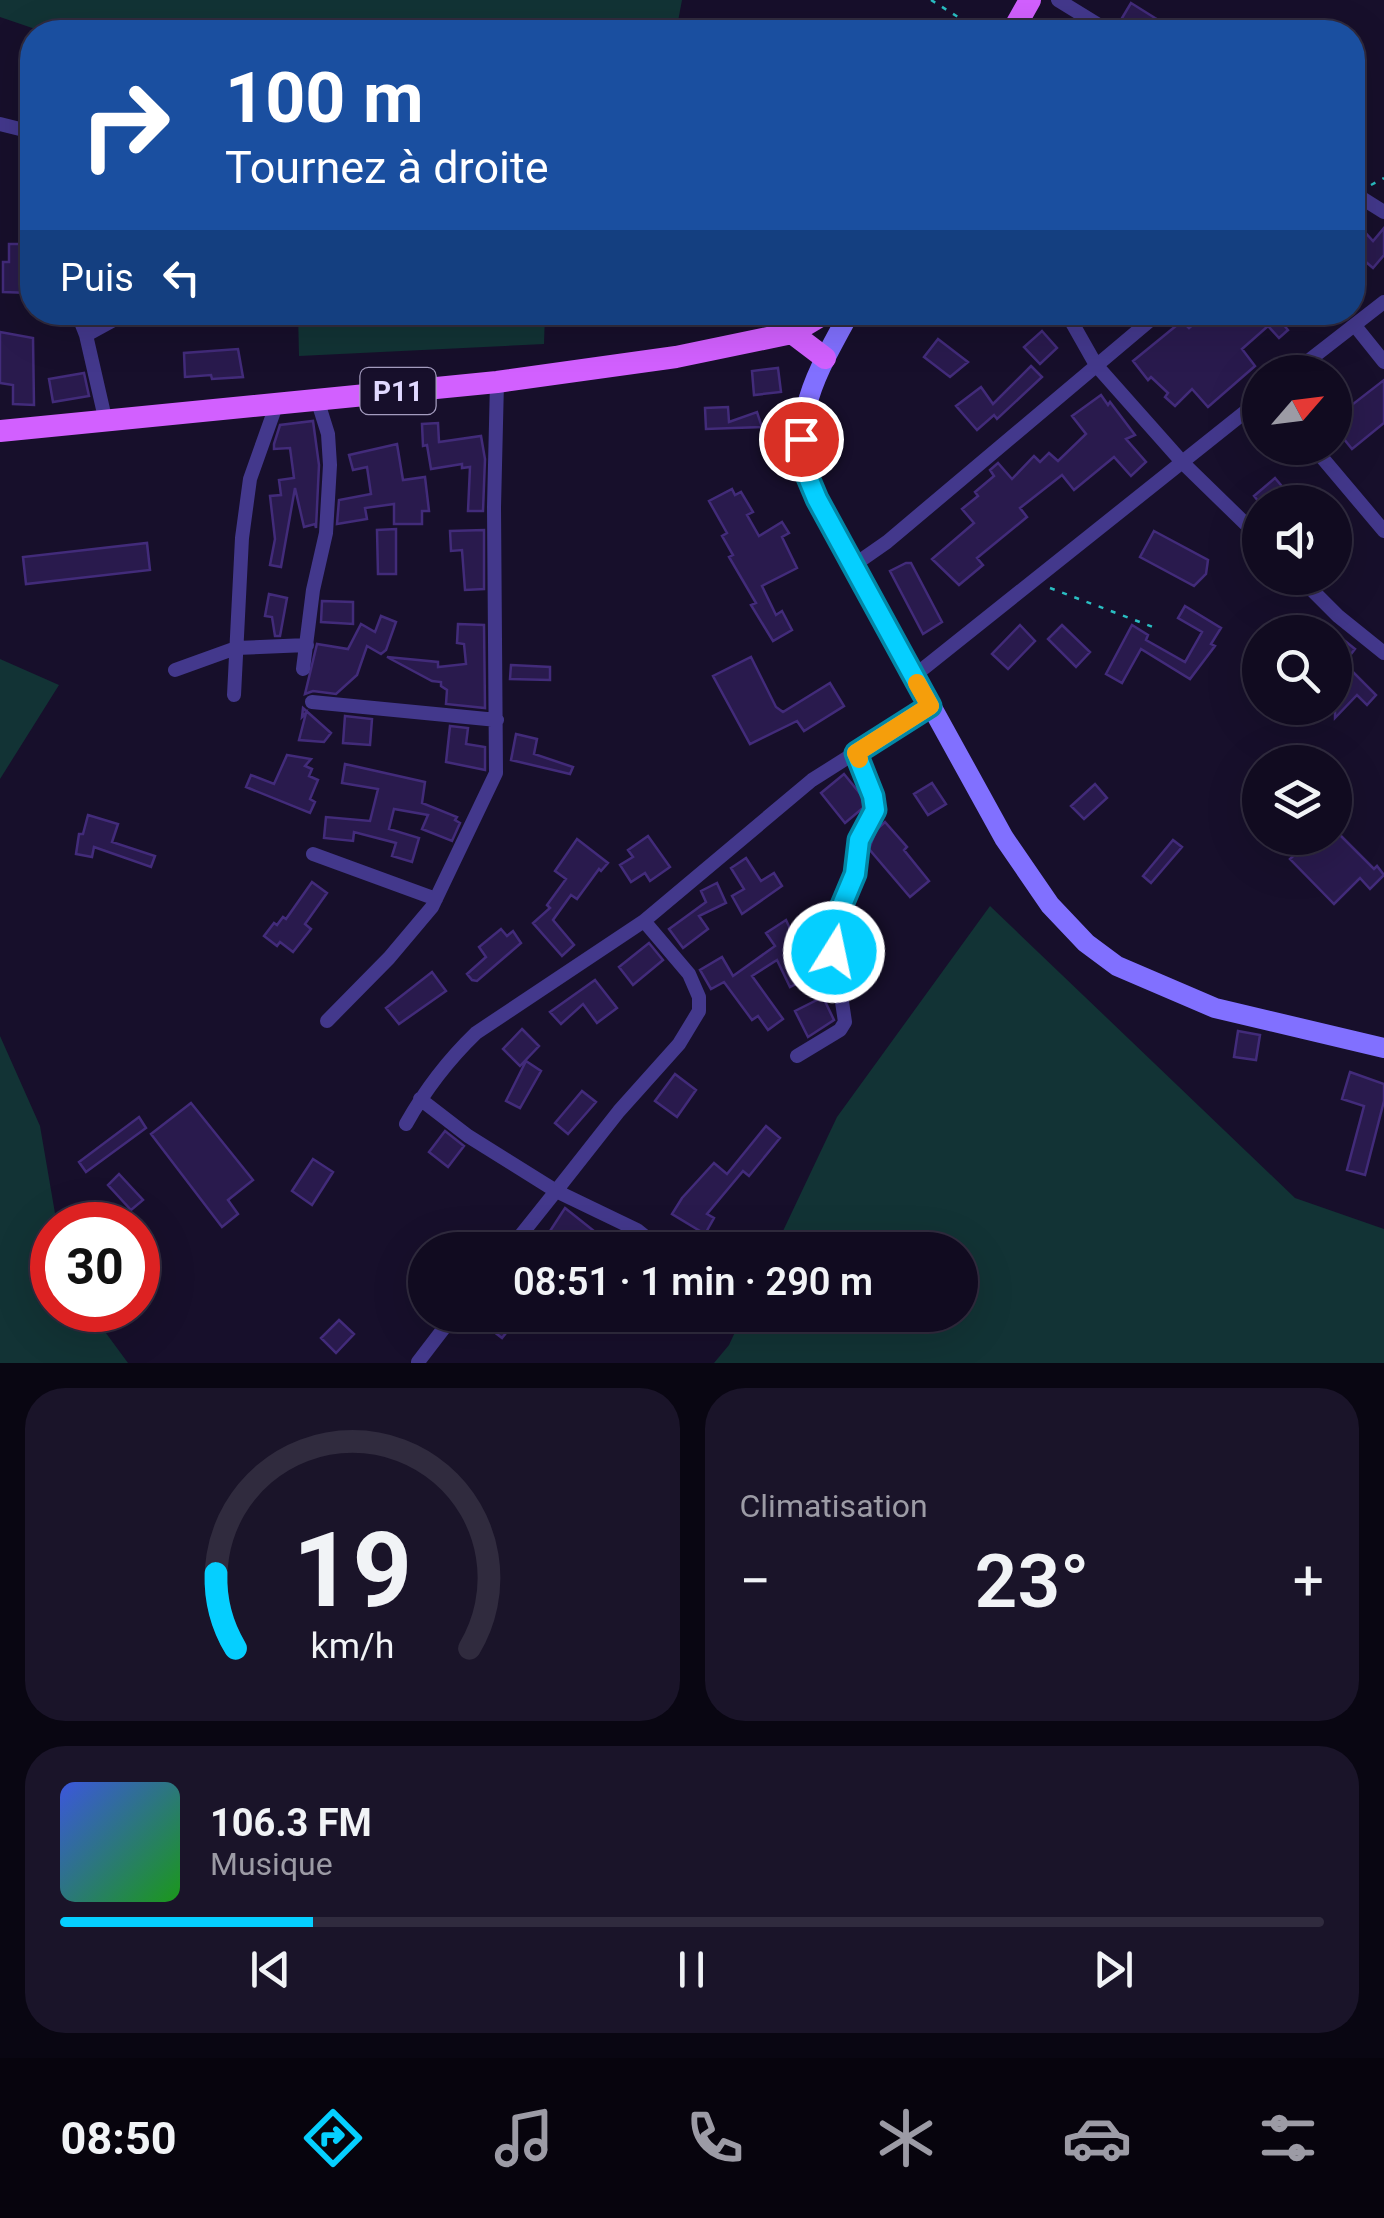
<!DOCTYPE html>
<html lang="fr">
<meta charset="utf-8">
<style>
body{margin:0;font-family:Roboto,sans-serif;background:#1a1429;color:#f1f3f6;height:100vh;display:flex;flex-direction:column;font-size:38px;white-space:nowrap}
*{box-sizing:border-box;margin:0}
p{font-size:32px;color:#9c9ba5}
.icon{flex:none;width:55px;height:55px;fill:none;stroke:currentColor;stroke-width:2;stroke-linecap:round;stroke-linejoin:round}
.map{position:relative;height:1363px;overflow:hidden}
.side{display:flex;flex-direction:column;gap:25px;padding:25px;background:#090612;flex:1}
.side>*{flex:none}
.top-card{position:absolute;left:20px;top:20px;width:1345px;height:305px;border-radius:40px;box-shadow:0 10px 40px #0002,0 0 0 2px #302b3e;background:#1a4fa0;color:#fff;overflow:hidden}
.needle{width:65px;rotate:62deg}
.fabs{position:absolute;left:1242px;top:355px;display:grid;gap:20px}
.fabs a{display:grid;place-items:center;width:110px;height:110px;border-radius:50%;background:#110b20;box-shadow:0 10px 40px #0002,0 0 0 2px #302b3e;font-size:50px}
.speed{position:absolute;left:30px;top:1202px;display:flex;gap:20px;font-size:50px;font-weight:700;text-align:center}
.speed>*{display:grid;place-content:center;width:130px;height:130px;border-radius:50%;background:#110b20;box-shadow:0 10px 40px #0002,0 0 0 2px #302b3e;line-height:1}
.speed .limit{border:15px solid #d22;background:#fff;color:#111}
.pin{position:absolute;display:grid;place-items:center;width:85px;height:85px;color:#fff;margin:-42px;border:5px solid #fff;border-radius:50%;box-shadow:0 2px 10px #0007}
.me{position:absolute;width:110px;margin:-55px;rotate:10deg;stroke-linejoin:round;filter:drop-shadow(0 0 8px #0008)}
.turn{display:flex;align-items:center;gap:35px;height:210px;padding:0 40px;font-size:45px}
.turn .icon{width:130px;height:130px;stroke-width:2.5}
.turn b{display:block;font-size:70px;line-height:85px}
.then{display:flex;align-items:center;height:95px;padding:0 40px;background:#0003;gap:20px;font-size:38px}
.big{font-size:75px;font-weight:600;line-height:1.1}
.side .tile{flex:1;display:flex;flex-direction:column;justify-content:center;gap:15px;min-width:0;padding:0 35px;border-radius:40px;background:#1a1429}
.side .dial{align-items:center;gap:0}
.dial svg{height:260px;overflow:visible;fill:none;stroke:#302b3e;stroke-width:7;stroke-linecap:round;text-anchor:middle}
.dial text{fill:#f1f3f6;stroke:none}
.song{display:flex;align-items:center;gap:30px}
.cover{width:120px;height:120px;border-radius:15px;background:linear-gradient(135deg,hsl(230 70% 55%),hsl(120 70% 35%))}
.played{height:10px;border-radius:5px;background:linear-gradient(90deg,#05cfff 20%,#302b3e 20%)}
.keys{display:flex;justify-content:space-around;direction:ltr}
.heat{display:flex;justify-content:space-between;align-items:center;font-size:55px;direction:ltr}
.side .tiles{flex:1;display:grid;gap:25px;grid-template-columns:1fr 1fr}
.tile:last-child{grid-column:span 2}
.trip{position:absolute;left:408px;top:1232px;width:570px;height:100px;border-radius:50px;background:#110b20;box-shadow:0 10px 40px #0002,0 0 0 2px #302b3e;font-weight:600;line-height:100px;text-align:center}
.tab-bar{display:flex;height:160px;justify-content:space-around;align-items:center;background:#07040d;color:#9c9ba5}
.tab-bar .icon{width:70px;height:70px}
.tab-bar .on{color:#05cfff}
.tab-bar b{font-size:45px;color:#f1f3f6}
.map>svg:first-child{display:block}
.green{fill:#123335}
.building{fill:#291a4d;stroke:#422b7a;stroke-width:2.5}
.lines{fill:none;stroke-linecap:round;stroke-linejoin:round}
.path{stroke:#2abec2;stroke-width:2.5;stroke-dasharray:5 8;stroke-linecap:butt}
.street{stroke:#43388c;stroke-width:14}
.secondary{stroke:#8170ff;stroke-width:20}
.primary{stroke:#d260ff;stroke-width:22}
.route-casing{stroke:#0387a6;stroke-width:25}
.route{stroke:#05cfff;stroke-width:18}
.slow{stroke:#f59e0b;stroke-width:18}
.labels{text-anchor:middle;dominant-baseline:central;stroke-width:10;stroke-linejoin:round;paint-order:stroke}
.shield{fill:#170f2b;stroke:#a49cbf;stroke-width:2.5}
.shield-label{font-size:28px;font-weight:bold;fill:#e1d9ff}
</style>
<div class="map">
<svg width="1384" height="1363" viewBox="0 0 1384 1363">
<rect width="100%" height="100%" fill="#170f2b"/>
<path class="green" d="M 0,0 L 682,0 L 676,32 L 44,32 L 0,17 Z
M 298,313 L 545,313 L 544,344 L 299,356 Z
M 0,659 L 59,685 L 0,779 Z
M 990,906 L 1295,1198 L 1384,1229 L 1384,1363 L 714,1363 L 729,1345 L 743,1315 L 960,1315 L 960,1250 L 774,1250 L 837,1117 Z
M 0,1036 L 40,1126 L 57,1225 L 52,1225 L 52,1310 L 89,1310 L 128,1363 L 0,1363 Z"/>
<path class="building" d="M 1131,3 L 1155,18 L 1181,32 L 1145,32 L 1122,18 Z
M 1384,228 L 1384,255 L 1373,268 L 1360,257 L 1365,251 L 1354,238 L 1363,230 L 1373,241 Z
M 9,244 L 26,244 L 27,279 L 31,280 L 31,293 L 3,292 L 3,262 L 9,262 Z
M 1208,312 L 1273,312 L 1288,330 L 1279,338 L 1268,326 L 1242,349 L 1255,366 L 1208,407 L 1192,389 L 1175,406 L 1165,397 L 1168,393 L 1151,377 L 1148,380 L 1133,361 L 1182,321 L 1189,328 Z
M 1042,331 L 1057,348 L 1040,364 L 1024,347 Z
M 0,332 L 33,338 L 34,405 L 13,404 L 13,385 L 0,383 Z
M 938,339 L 968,362 L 950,377 L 924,357 Z
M 238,349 L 243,377 L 212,379 L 211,375 L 185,377 L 184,353 Z
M 1031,366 L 1042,377 L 997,419 L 994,415 L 977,430 L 956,406 L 981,387 L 993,404 Z
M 778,368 L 781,392 L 754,395 L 752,371 Z
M 84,373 L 89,396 L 53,402 L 49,379 Z
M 1384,380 L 1384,423 L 1352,449 L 1335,428 L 1335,418 Z
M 1101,395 L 1108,405 L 1110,402 L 1135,435 L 1126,439 L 1146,462 L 1131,476 L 1114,457 L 1074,490 L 1062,475 L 1020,508 L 1027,517 L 977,558 L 983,565 L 959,585 L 932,559 L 974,523 L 962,509 L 978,496 L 975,492 L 994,476 L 990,470 L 998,463 L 1012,479 L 1034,456 L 1040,462 L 1049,453 L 1058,461 L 1086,434 L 1072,416 Z
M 728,407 L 729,422 L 757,412 L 762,427 L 706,429 L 705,408 Z
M 313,421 L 319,465 L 316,528 L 315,524 L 304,527 L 295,488 L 281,567 L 270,565 L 275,539 L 270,496 L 281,495 L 279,480 L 294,478 L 290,448 L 274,449 L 274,444 L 280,425 Z
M 438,423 L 439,442 L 481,436 L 485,459 L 483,511 L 468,511 L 470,467 L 462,468 L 462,464 L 431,469 L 427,445 L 423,446 L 422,424 Z
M 397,444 L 403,480 L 425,477 L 429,511 L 422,511 L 422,524 L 394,524 L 394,504 L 365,508 L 367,519 L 337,524 L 339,500 L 371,494 L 367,467 L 353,470 L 349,455 Z
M 1275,478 L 1291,497 L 1284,502 L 1259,502 L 1254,496 Z
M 732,489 L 735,495 L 741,492 L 753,512 L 747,515 L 759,536 L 782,522 L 789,533 L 782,537 L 797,568 L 762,586 L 776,615 L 782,611 L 792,630 L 773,641 L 751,605 L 756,603 L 729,557 L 733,555 L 722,536 L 727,533 L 709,501 Z
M 396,529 L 396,574 L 378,574 L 377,530 Z
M 484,530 L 484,589 L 465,590 L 462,550 L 451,551 L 450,531 Z
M 1154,531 L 1208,560 L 1206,574 L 1194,586 L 1140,557 Z
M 147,543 L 150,570 L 26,584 L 23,557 Z
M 906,563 L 911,563 L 942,622 L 923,634 L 890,571 Z
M 269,594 L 287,598 L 280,636 L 275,636 L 272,617 L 265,616 Z
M 322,601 L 353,602 L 353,624 L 321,622 Z
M 1185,606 L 1221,628 L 1211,644 L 1215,646 L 1190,679 L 1141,649 L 1122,683 L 1106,674 L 1132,625 L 1148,635 L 1146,640 L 1185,662 L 1202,632 L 1178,618 Z
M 381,616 L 396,622 L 386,650 L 381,654 L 367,646 L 357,675 L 336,694 L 313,691 L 305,694 L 317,644 L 348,649 L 361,624 L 375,632 Z
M 458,624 L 484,625 L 485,708 L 446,704 L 447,690 L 441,686 L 441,682 L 432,681 L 387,657 L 438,662 L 438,667 L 466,664 L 464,644 L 457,643 Z
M 1020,625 L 1035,641 L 1008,669 L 992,654 Z
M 1062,625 L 1090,652 L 1076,667 L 1048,639 Z
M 1335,633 L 1355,649 L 1344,663 L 1376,695 L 1367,705 L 1357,695 L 1335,718 Z
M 751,657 L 776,707 L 783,712 L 830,683 L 844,706 L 804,731 L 797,721 L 750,744 L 713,676 Z
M 511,665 L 550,667 L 550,680 L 510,679 Z
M 303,708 L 331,733 L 324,742 L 299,740 L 306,713 L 302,717 Z
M 345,716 L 372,719 L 370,745 L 343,743 Z
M 450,726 L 468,728 L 466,744 L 485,747 L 485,770 L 446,762 Z
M 516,734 L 537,739 L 534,754 L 573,767 L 570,774 L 511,760 Z
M 287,755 L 311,759 L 305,766 L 312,769 L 309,776 L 318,780 L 310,799 L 315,802 L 310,813 L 246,787 L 251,775 L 274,784 Z
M 345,764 L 425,782 L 422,803 L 457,817 L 455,820 L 460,823 L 452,841 L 422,829 L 428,815 L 394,809 L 389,829 L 419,838 L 412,862 L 392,856 L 396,843 L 354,832 L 353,841 L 324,838 L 326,817 L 370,821 L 378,789 L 342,783 Z
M 844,774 L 862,796 L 864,807 L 845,823 L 821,793 Z
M 932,783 L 946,804 L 928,815 L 914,794 Z
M 1095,784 L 1107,798 L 1084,819 L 1071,806 Z
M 88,815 L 118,824 L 112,842 L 155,856 L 151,867 L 94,847 L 92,857 L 76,854 L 79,834 L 83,834 Z
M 885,822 L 907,847 L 904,850 L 929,881 L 910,897 L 869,849 L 876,830 Z
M 1335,830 L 1374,869 L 1377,866 L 1384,875 L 1370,889 L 1360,878 L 1334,904 L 1290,859 L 1312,838 L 1335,838 Z
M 648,836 L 670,867 L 650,881 L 645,873 L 631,882 L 620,865 L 633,857 L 628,850 Z
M 577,839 L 608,863 L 601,871 L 599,869 L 577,899 L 571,895 L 553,920 L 574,945 L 562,956 L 533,923 L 550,908 L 547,905 L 566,879 L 555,871 Z
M 1173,840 L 1182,847 L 1151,883 L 1143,876 Z
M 746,858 L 761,881 L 774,873 L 782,886 L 742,914 L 732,896 L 744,889 L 731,868 Z
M 312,882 L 327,893 L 305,924 L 311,929 L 293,952 L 280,942 L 277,946 L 264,936 L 274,923 L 277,925 L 283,917 L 286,919 Z
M 717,883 L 726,903 L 699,916 L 708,929 L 683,948 L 669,929 L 706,902 L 701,891 Z
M 786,920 L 812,976 L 790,987 L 777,960 L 752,976 L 783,1019 L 768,1030 L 758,1016 L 752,1020 L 724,982 L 711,989 L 700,970 L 722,957 L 733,976 L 775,946 L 766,933 Z
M 501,929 L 507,936 L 513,931 L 521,943 L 477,981 L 472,980 L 467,974 L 486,957 L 479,947 Z
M 649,943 L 663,960 L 633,985 L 619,967 Z
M 432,972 L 446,991 L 399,1024 L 386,1008 Z
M 595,980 L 617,1008 L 597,1023 L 583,1004 L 561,1024 L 550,1012 Z
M 823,997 L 834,1020 L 808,1037 L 795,1011 Z
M 522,1029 L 539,1046 L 520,1066 L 503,1049 Z
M 1238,1031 L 1260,1035 L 1256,1060 L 1234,1057 Z
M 526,1061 L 541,1071 L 520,1108 L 506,1101 Z
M 1350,1072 L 1384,1084 L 1384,1101 L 1365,1175 L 1347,1170 L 1364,1106 L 1342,1099 Z
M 675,1074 L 696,1090 L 677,1117 L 655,1101 Z
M 582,1091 L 596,1102 L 568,1134 L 555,1123 Z
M 191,1103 L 253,1180 L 228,1200 L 238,1214 L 222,1227 L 151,1134 Z
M 139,1117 L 146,1128 L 86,1172 L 79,1162 Z
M 766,1126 L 780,1138 L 749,1176 L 743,1171 L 707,1214 L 714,1218 L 705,1234 L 672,1214 L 682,1198 L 714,1163 L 727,1174 Z
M 445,1131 L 464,1146 L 448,1167 L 429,1152 Z
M 313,1159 L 333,1172 L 312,1205 L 292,1191 Z
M 119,1174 L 143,1200 L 131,1210 L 108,1185 Z
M 565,1208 L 594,1231 L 582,1250 L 550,1231 Z
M 472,1315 L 525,1315 L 513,1330 L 510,1328 L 502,1338 Z
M 339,1320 L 354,1334 L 336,1353 L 321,1338 Z"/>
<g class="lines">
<path class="path" d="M 931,0 L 982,32
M 1371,185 L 1384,178
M 1050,588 L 1153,627"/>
<path class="street" d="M 1058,0 L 1110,32
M 0,124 L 32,132
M 1352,192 L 1384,212
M 77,312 L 86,335 L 105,418
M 1066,312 L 1096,365 L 1183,463 L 1260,538
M 1356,327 L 1384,362
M 86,335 L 128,312
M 1294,372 L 1384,302
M 1314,448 L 1384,531
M 854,565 L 887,542 L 1160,312
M 1300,578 L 1338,616 L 1384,653
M 303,669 L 313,590 L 326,533 L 330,465 L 328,434 L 317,399
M 175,670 L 236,648 L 307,645
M 914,676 L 1260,400
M 234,695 L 242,538 L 250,479 L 277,403
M 312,702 L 497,720
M 313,854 L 436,899
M 644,921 L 689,974 L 699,997 L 699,1011 L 679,1044 L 619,1111 L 556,1191 L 637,1230 L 662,1250
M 327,1021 L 389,958 L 432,907 L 496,773 L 494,507 L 497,382
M 797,1056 L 840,1030 L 845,1022 L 832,935 L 855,874 L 859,840 L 875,809 L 873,796 L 857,753
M 420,1099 L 468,1136 L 556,1191 L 509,1250
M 406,1124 C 425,1090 448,1060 476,1033 L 644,921 L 812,780 L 929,706
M 418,1362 L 454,1315"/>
<path class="secondary" d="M 850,312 C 813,380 785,423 817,499 L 1004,838 L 1050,905 L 1086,943 L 1117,966 L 1215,1008 L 1384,1048"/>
<path class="primary" d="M 1012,32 L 1030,0
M 792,333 L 825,358
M 0,431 L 497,382 L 676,357 L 792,333 L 827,312"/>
</g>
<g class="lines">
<g class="route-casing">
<path id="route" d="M 801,439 L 804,468 L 817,499 L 930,706 L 856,753 L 873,796 L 875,810 L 859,840 L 855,874 L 834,924 L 834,952"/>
</g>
<use href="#route" class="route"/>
<path class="slow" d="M 859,759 L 856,753 L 930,706 L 917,683"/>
</g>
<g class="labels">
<rect class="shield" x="360.5" y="368" width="75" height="46" rx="8"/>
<g class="shield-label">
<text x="398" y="391">P11</text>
</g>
</g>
</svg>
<div class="fabs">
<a><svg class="needle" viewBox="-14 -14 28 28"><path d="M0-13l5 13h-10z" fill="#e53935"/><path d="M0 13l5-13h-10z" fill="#9c9ba5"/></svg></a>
<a><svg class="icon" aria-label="sound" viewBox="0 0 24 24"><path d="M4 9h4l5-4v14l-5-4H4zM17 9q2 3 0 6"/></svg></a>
<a><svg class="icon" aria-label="search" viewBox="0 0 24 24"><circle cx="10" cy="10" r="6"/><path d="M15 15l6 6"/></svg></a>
<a><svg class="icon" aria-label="layers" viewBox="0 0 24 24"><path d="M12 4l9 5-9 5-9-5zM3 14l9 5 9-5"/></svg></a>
</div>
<div class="speed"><div class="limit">30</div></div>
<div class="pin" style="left:801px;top:439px;background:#d93025"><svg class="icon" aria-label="arrive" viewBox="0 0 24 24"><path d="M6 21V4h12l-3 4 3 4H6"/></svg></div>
<svg class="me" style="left:834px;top:952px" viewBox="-20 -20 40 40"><circle r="17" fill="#05cfff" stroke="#fff" stroke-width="3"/><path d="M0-11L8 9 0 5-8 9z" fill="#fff"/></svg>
<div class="trip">08:51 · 1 min · 290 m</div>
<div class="top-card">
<div class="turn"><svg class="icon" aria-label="right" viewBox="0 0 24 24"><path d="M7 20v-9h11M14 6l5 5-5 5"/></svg><div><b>100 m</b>Tournez à droite</div></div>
<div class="then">Puis<svg class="icon" aria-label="left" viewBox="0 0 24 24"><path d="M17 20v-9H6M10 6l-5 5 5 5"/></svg></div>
</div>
</div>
<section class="side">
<div class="tiles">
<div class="tile dial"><svg viewBox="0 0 100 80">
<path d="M14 69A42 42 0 1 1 86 69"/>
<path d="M14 69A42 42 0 0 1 8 46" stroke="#05cfff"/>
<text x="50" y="56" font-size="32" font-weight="700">19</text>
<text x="50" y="72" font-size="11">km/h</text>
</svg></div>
<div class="tile"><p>Climatisation</p>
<div class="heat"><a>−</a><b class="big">23°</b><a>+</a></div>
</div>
<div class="tile">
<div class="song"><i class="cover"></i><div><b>106.3 FM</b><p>Musique</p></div></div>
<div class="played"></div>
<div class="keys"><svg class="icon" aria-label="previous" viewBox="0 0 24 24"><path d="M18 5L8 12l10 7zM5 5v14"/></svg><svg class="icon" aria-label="pause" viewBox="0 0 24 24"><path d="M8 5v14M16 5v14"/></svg><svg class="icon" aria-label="next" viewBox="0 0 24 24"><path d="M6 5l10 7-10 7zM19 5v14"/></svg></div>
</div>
</div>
</section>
<nav class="tab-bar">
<b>08:50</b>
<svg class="icon on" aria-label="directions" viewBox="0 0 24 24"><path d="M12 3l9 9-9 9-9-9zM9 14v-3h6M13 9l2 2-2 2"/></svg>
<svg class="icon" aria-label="music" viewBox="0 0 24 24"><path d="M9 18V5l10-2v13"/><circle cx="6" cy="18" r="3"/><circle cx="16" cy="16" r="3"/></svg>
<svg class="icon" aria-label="phone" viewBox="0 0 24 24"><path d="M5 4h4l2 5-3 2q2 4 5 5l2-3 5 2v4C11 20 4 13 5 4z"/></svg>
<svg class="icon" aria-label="climate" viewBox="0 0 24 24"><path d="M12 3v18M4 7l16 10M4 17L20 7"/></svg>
<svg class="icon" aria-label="car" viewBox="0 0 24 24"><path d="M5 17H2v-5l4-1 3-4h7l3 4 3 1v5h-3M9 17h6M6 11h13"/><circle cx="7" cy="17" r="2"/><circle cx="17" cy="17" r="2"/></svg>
<svg class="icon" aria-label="filters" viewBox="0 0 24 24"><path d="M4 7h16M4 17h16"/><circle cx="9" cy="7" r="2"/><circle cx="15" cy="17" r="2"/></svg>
</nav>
